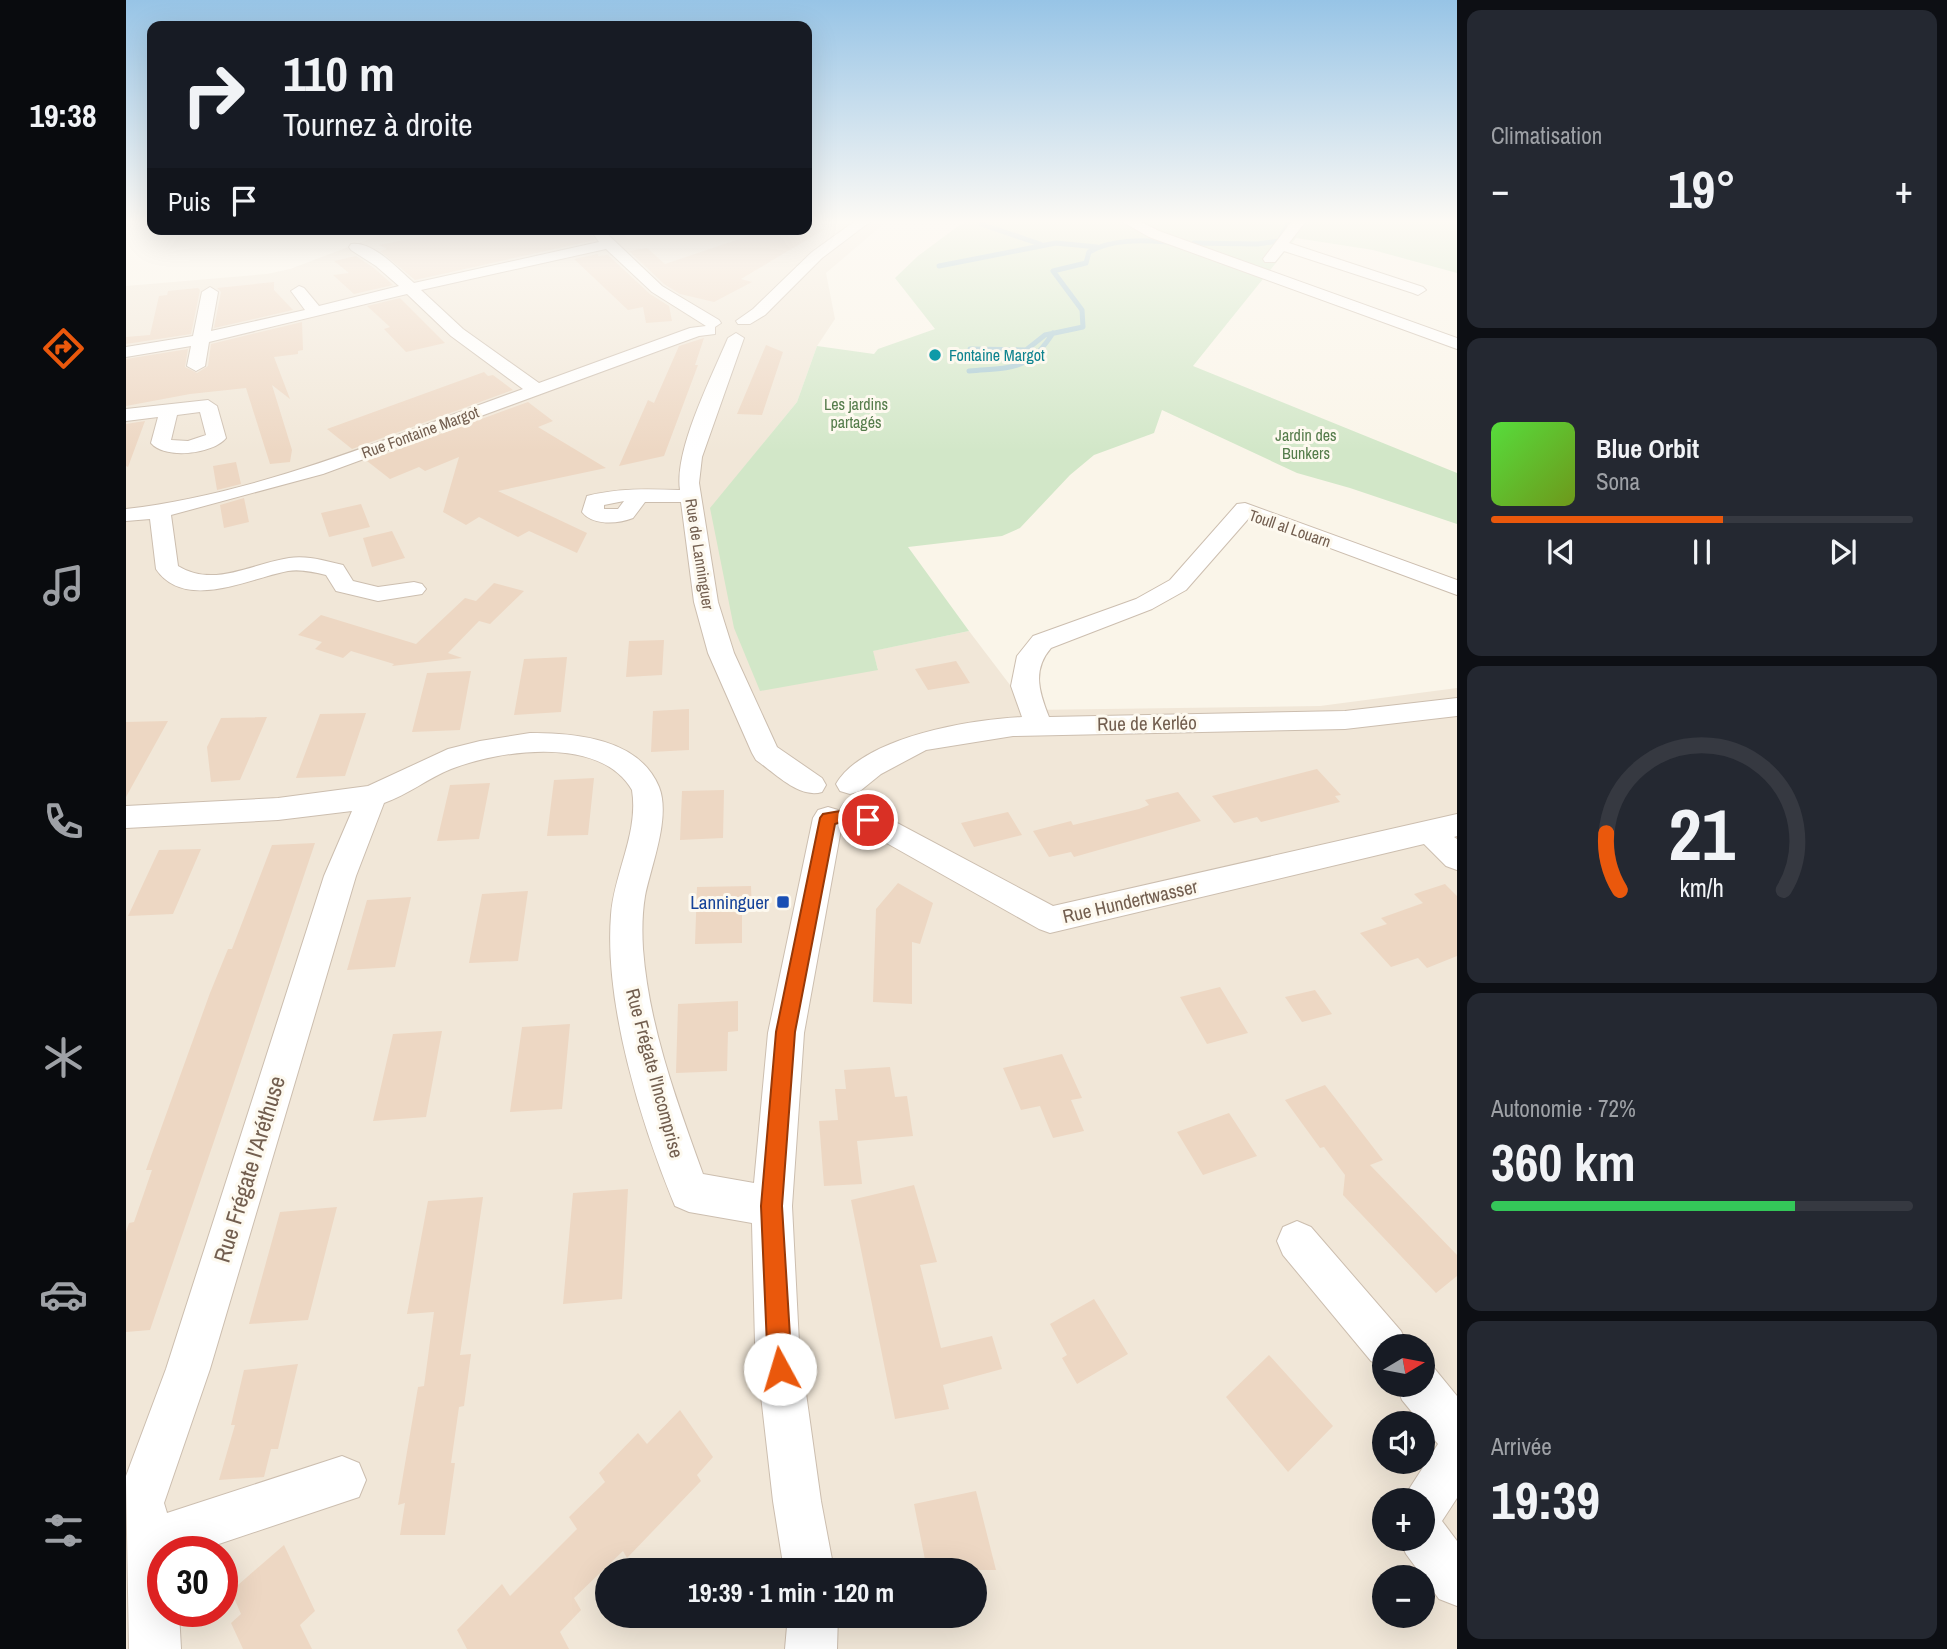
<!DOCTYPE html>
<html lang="fr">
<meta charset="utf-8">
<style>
body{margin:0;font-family:"Archivo Narrow",sans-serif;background:#242831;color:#f1f3f6;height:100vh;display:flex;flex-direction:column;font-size:26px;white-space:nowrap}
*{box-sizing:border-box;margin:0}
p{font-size:23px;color:#9ea1a6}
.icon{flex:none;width:38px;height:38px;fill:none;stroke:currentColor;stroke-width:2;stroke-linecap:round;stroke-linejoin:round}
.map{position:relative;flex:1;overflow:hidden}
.drawer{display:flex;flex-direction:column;gap:10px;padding:10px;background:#0d0f14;width:490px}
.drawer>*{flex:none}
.guide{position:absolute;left:21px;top:21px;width:665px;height:214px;border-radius:14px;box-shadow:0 7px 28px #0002;background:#171b24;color:#f1f3f6;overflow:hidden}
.needle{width:46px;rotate:80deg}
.fabs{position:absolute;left:1246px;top:1334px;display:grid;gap:14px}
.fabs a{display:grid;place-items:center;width:63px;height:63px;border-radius:50%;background:#171b24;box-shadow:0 7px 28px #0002;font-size:35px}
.speed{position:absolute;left:21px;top:1536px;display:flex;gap:14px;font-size:35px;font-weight:700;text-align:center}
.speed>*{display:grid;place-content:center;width:91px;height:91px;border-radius:50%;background:#171b24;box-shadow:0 7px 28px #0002;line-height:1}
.speed .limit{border:10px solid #d22;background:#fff;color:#111}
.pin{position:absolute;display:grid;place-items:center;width:60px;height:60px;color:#fff;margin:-30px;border:4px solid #fff;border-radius:50%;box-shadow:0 2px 7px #0007}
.me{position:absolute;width:77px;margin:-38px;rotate:354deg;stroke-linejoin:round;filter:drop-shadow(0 0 5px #0008)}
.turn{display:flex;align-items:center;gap:24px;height:147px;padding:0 21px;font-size:32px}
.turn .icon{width:91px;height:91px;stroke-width:2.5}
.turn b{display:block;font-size:49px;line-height:60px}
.then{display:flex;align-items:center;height:66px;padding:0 21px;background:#0003;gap:14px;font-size:26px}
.big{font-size:52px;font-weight:700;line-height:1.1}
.drawer .widget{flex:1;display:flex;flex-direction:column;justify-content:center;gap:10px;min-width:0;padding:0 24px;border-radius:14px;background:#242831}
.drawer .dial{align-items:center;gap:0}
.dial svg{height:182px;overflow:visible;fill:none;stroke:#363941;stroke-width:7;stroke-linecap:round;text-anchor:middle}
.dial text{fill:#f1f3f6;stroke:none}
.song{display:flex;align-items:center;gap:21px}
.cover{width:84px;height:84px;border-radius:10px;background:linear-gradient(135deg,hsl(110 70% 55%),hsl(80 70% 35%))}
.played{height:7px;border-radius:4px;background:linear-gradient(90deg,#ea580c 55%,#363941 55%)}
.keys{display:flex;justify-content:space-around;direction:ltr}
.heat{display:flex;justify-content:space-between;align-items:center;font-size:38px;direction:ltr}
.charge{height:10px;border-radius:5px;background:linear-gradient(90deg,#34c759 72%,#363941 0)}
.trip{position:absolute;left:469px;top:1558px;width:392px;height:70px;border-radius:35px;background:#171b24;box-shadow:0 7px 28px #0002;font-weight:700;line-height:70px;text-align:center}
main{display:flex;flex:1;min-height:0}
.menu{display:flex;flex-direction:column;width:126px;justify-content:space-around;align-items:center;background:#090b0e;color:#9ea1a6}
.menu .icon{width:49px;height:49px}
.menu .active{color:#ea580c}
.menu b{font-size:32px;color:#f1f3f6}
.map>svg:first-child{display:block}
.residential{fill:#f1e7d8;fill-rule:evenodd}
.green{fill:#d2e7c8}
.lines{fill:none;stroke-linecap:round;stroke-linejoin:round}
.stream{stroke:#a6c9d3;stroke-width:5}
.building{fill:#edd7c3}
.minor-casing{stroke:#ccbeaf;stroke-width:2}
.minor{fill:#fff;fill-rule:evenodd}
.route{fill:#ea580c;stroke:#983908;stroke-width:2}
.culture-dot{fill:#0f9aa8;stroke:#fdf9ef;stroke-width:2.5}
.transit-dot{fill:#1a4fb4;stroke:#fdf9ef;stroke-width:2.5}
.labels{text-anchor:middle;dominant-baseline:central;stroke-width:6;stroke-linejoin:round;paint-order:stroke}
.far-culture-label{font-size:16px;fill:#0d838f;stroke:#fdf9ef;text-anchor:start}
.far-park-label{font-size:16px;fill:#557c4b;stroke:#fdf9ef}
.far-street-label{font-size:16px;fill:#725e4f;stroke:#fdf9ef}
.street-label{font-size:19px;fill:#725e4f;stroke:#fdf9ef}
.transit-label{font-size:19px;fill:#164399;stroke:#fdf9ef;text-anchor:end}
.near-street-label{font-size:23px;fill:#725e4f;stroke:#fdf9ef}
</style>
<main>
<nav class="menu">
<b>19:38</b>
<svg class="icon active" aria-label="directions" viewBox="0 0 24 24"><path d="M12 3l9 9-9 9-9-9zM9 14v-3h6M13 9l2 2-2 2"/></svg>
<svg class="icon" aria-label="music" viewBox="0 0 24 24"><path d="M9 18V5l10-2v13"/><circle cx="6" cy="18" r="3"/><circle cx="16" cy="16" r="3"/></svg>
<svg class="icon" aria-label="phone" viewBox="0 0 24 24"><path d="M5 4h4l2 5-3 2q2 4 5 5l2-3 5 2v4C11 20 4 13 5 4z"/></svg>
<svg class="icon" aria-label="climate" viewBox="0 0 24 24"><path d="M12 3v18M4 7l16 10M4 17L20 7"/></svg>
<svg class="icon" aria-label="car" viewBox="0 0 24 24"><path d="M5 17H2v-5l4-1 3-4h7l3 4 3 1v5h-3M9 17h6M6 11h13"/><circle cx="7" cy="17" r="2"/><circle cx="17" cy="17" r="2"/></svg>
<svg class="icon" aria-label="filters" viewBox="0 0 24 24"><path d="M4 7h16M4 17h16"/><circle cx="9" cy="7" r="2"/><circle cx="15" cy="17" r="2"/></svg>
</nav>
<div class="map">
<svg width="1331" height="1649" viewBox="0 0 1331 1649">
<rect width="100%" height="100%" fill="#faf5e9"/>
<path class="residential" d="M 681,221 L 761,221 L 700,273 L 709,319 L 691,346 L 671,402 L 585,508 L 752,669 L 746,651 L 843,631 L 903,710 L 1194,706 L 1331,688 L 1331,1649 L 0,1649 L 0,286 L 141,274 L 164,269 L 270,229 L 492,229 L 502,239 L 549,229 L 681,229 ZM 1258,1346 L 1297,1346 L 1297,1384 L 1258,1384 ZM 1258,1423 L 1297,1423 L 1297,1461 L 1258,1461 ZM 1258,1500 L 1297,1500 L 1297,1538 L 1258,1538 ZM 37,1552 L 96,1552 L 96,1612 L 37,1612 ZM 481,1570 L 849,1570 L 849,1615 L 481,1615 ZM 1258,1577 L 1297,1577 L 1297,1615 L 1258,1615 Z"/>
<path class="green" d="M 839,221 L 1331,221 L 1331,273 L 1247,250 L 1170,238 L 1067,366 L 1331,473 L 1331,524 L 1224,488 L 1171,473 L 1036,410 L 1028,433 L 968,455 L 944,475 L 894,528 L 876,536 L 782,547 L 843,631 L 747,651 L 752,670 L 634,691 L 608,628 L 584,508 L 671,402 L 691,346 L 748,354 L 752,349 L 809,329 L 769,278 L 792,256 Z"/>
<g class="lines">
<path class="stream" d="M 855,224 L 914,244
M 1068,243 L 1131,244 L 1153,241 L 1164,221
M 813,266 L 930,243 L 971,247
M 844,349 L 900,350 L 919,335 L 957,327 L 956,310 L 927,271 L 960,263 L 963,252 C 986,239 1015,240 1041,242
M 843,371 C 885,367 902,372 927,333"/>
</g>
<path class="building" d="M 335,229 L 462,229 L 469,240 L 289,280 L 254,251 L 261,249 L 253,245 Z
M 643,229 L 699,229 L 615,279 L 626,282 L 588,302 L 554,294 L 538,284 L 503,251 L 521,248 L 539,264 Z
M 472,254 L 472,256 L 482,255 L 524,294 L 543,306 L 546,321 L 520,323 L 517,307 L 502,310 L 448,259 Z
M 230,256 L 248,268 L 267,285 L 228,294 L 207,275 L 223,273 L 208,261 Z
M 148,282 L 148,290 L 167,310 L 88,328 L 95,292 L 91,288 Z
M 72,288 L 74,290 L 65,334 L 0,344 L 0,337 L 24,335 L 33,296 L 41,295 L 42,291 Z
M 274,298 L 319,343 L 280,352 L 258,329 L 264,327 L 241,306 Z
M 176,322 L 177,350 L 172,351 L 172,354 L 148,357 L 164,399 L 146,385 L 166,450 L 164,462 L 144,464 L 120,388 L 64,394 L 0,406 L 0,359 L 62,349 L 59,367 L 71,373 L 82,366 L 85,344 Z
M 578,338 L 569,365 L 572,365 L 538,456 L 493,466 L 522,400 L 528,403 L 553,346 Z
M 640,345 L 657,352 L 636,415 L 611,414 Z
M 358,372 L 362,376 L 367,375 L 387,390 L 226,449 L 201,429 Z
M 402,402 L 427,421 L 412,427 L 480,468 L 372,491 L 461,533 L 451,553 L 403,531 L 392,537 L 353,517 L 340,525 L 317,512 L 333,457 L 299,471 L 293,467 L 264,479 L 241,461 Z
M 19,421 L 2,467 L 0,466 L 0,424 Z
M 110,462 L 115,484 L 91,490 L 87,466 Z
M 118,498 L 123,522 L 98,528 L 94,505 Z
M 235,504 L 244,527 L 203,537 L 195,513 Z
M 266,531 L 279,558 L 246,567 L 237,538 Z
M 368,583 L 398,591 L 364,624 L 353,621 L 322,653 L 336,658 L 266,666 L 268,664 L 225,651 L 217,658 L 189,649 L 196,642 L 172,635 L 195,615 L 290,644 L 339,598 L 350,601 Z
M 538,640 L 536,675 L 500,677 L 503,641 Z
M 441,657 L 435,712 L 388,715 L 398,659 Z
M 830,661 L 844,683 L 802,690 L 789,669 Z
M 345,671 L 334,730 L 286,732 L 301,673 Z
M 563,709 L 563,750 L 525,752 L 527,711 Z
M 240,713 L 219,776 L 170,778 L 194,714 Z
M 141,717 L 114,780 L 85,782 L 81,747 L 95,718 Z
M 42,721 L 0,797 L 0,722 Z
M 1191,769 L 1215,795 L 1209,796 L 1214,802 L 1135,822 L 1131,817 L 1108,823 L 1086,796 Z
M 468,778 L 462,835 L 421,836 L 428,780 Z
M 364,783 L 353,839 L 311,841 L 324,785 Z
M 598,790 L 597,838 L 554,840 L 556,791 Z
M 1052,792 L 1075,821 L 948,857 L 945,852 L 923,857 L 907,831 L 945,821 L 947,825 L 1013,809 L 1023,805 L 1019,800 Z
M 882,812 L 896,835 L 848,847 L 835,823 Z
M 189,843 L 24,1330 L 0,1332 L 0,1232 L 3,1223 L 8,1222 L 26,1170 L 20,1170 L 84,993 L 102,949 L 106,949 L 146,845 Z
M 75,849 L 47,914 L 2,916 L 33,850 Z
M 772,883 L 807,903 L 794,944 L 786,942 L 786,1004 L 747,1002 L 750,909 Z
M 1319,884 L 1331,896 L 1331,956 L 1301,968 L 1292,958 L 1265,967 L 1234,933 L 1261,924 L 1255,918 L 1297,903 L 1288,894 Z
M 625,886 L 626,911 L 616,912 L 616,943 L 569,944 L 571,887 Z
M 402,891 L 392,961 L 343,963 L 356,894 Z
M 285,897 L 269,967 L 221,970 L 241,900 Z
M 1094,987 L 1122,1033 L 1081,1044 L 1054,997 Z
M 1189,990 L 1206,1014 L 1176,1022 L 1159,997 Z
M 612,1001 L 612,1031 L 602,1032 L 601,1071 L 550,1073 L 552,1004 Z
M 444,1024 L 436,1109 L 384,1112 L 396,1027 Z
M 316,1031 L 300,1117 L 247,1121 L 267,1034 Z
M 936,1054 L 956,1098 L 945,1100 L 958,1131 L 927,1138 L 914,1106 L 895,1110 L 877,1068 Z
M 764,1067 L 769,1097 L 781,1096 L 787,1136 L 731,1141 L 736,1184 L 698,1186 L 693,1121 L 712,1120 L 709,1089 L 720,1089 L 718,1070 Z
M 1199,1085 L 1257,1160 L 1244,1165 L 1331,1255 L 1331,1276 L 1310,1293 L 1217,1195 L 1219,1175 L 1198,1147 L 1194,1148 L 1159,1100 Z
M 1103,1113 L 1131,1156 L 1077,1175 L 1051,1132 Z
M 788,1185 L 811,1262 L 794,1265 L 815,1348 L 866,1336 L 876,1369 L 817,1385 L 823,1409 L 769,1419 L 725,1200 Z
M 502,1189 L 496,1299 L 437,1304 L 447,1193 Z
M 357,1197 L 334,1355 L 345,1354 L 338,1406 L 333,1407 L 325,1463 L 329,1463 L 319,1535 L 274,1535 L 279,1503 L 272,1505 L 292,1387 L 298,1386 L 308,1312 L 281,1314 L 302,1201 Z
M 211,1207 L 182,1320 L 123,1324 L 154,1212 Z
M 968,1299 L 1002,1354 L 951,1384 L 936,1358 L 941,1355 L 924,1324 Z
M 1143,1355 L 1207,1426 L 1162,1472 L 1100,1397 Z
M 172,1364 L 152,1449 L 145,1449 L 138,1477 L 93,1480 L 109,1425 L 105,1425 L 118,1370 Z
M 554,1410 L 587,1457 L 571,1475 L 575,1481 L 501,1558 L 497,1551 L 448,1598 L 455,1610 L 434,1632 L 443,1649 L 341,1649 L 331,1630 L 376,1584 L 384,1596 L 451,1529 L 443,1517 L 479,1482 L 473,1473 L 512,1433 L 521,1444 Z
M 850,1491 L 870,1570 L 801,1570 L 788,1504 Z
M 158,1545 L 189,1611 L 174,1625 L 186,1649 L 117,1649 L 105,1623 L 115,1614 L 105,1591 Z"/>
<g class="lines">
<g class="minor-casing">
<path id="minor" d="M 729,221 L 745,221 L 696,258 L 639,315 L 624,324 L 612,324 L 610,321 L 627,309 L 686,252 Z
M 995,221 L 1013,221 L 1033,231 L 1331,338 L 1331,349 L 1023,237 Z
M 1166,221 L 1180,221 L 1163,243 L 1297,287 L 1300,290 L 1292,295 L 1287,293 L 1158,251 L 1149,262 L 1139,262 L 1137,259 Z
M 464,229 L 476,229 L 536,286 L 593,320 L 595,323 L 589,327 L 589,334 L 573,336 L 197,474 L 45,515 L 52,566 C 88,588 124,564 163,558 C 181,555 200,561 217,565 L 227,581 L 252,587 L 288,582 L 296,584 L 300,589 L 296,594 L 252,601 L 210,591 L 200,575 C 188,572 174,569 162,571 C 124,578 59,612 30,569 L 24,519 L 0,521 L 0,509 C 137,493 268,435 397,389 L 325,336 L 281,294 L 83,342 L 79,366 L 70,371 L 61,366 L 65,346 L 0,357 L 0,347 L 67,336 L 76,292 L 84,287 L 92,292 L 85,331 L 179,310 L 165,291 L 173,286 L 178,288 L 193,306 L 273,286 L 250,266 L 225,250 L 223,247 L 225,244 C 246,240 273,270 288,283 L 473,242 ZM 480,249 L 526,292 L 580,326 L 564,328 L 413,383 L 337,329 L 295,290 Z
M 610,333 L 618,338 L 576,457 L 573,483 L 592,602 L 608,653 L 651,747 L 696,778 L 700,785 L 696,792 C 673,799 649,773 630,760 L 626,753 L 582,653 L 568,602 L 555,502 L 519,502 L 507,518 C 492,524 467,526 456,512 L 461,496 C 492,488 522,489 554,490 C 548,450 586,376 602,338 ZM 498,501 L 492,509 L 478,509 L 478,505 Z
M 82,400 L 91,406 L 100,438 C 87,454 39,460 25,443 L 32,417 L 0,421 L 0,409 ZM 74,412 L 80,435 L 62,441 L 45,440 L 51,415 Z
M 1119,503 L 1331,580 L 1331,595 L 1123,518 L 1060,590 L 1026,609 L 925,648 C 906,670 913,692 923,717 L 1219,711 L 1331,698 L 1331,716 L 1219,729 L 887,736 L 800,750 L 755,774 L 734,791 L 724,794 L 714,791 L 710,784 C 737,737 846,719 896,717 L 885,686 L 891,656 L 907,636 L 1010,599 L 1044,580 L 1111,504 Z
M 404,733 C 449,733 513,738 533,787 C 545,817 525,866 519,896 C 516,914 516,932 517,949 C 523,1027 551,1102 577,1174 L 628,1183 L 642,1033 L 687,818 L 692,810 L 702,807 L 712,810 L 717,818 L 678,1033 L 666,1206 L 673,1343 L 695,1501 L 708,1570 L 658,1570 L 647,1501 L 629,1343 L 626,1223 L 563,1212 L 549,1206 C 515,1124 478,1004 485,915 C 488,873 513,833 506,790 C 474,735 374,750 325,769 C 302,778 282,795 258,803 L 230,876 L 84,1369 L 38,1503 L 41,1513 L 216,1456 L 233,1463 L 240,1480 L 233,1497 L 69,1552 L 37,1552 L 37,1612 L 53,1612 L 55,1649 L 3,1649 L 0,1476 L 40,1369 L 198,876 L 226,811 L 152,820 L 0,828 L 0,806 L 152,798 L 242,786 L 322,749 L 354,741 Z
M 728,800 L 927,906 L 1331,814 L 1331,836 L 1328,837 L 1331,839 L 1331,870 L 1320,866 L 1298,844 L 924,933 L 913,929 L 718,819 L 713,811 L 718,803 Z
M 1171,1221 L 1185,1227 L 1275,1331 L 1282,1346 L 1258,1346 L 1258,1367 L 1245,1361 L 1157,1255 L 1151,1241 L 1157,1227 Z
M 1297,1364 L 1308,1368 L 1331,1396 L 1331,1498 L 1316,1521 L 1331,1541 L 1331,1606 L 1313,1599 L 1280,1554 L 1273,1538 L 1297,1538 L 1297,1500 L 1276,1500 L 1312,1444 L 1276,1400 L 1270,1384 L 1297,1384 Z
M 662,1615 L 712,1615 L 711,1649 L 659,1649 Z"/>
</g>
<use href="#minor" class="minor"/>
</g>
<linearGradient id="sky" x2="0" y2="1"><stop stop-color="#97c4e6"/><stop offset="0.49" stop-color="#fdfaf5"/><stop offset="1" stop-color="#fdfaf5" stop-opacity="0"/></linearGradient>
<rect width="1331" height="452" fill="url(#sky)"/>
<path class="route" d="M 727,805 L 748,816 L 750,820 L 742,826 L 727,818 L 709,824 L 669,1032 L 656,1206 L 666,1369 L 663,1377 L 654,1381 L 646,1377 L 642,1369 L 635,1206 L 650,1032 L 694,818 L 697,814 L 714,811 Z"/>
<circle class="culture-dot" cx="809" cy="355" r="7"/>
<rect class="transit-dot" x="650" y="895" width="14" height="14" rx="3.5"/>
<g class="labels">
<g class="far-culture-label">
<text x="823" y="355">Fontaine Margot</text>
</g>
<g class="far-park-label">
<text x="730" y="404">Les jardins<tspan x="730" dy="18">partagés</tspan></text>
<text x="1180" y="435">Jardin des<tspan x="1180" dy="18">Bunkers</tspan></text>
</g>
<g class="far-street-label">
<text transform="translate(294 432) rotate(-20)">Rue Fontaine Margot</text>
<text transform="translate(1164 528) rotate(19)">Toull al Louarn</text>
<text transform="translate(574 554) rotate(81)">Rue de Lanninguer</text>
</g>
<g class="street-label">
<text transform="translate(1021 723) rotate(-1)">Rue de Kerléo</text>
<text transform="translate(1004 901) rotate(-13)">Rue Hundertwasser</text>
<text transform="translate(529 1073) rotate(75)">Rue Frégate l'Incomprise</text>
</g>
<g class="transit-label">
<text x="643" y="902">Lanninguer</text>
</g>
<g class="near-street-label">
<text transform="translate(123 1169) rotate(-73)">Rue Frégate l'Aréthuse</text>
</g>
</g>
</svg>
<div class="fabs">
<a><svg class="needle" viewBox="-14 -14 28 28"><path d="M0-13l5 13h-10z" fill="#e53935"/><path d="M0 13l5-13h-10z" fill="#9ea1a6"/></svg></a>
<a><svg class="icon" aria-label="sound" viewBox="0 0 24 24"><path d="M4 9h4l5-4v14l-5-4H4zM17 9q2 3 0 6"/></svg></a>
<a>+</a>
<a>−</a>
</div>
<div class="speed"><div class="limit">30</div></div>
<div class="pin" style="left:742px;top:820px;background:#d93025"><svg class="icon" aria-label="arrive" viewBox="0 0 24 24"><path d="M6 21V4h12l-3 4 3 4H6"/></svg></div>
<svg class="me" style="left:654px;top:1369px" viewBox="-20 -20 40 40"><circle r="19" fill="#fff"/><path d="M0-13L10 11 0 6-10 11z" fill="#ea580c"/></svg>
<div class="trip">19:39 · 1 min · 120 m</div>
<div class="guide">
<div class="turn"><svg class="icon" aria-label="right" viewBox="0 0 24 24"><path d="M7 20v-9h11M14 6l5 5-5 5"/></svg><div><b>110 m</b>Tournez à droite</div></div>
<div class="then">Puis<svg class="icon" aria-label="arrive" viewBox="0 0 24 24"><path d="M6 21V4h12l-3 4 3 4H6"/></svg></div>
</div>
</div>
<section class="drawer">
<div class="widget"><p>Climatisation</p>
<div class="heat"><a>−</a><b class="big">19°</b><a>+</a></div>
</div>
<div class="widget">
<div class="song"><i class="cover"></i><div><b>Blue Orbit</b><p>Sona</p></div></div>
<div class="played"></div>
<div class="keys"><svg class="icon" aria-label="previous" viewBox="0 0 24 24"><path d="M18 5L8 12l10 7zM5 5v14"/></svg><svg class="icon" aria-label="pause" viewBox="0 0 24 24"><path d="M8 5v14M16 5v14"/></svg><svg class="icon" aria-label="next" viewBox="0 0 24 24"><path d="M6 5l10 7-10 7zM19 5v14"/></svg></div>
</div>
<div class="widget dial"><svg viewBox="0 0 100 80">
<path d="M14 69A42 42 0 1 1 86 69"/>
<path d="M14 69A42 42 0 0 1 8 44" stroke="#ea580c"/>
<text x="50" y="56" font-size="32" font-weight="700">21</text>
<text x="50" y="72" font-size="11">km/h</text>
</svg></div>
<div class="widget"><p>Autonomie · 72%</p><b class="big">360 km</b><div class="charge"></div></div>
<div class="widget"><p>Arrivée</p><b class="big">19:39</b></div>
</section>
</main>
